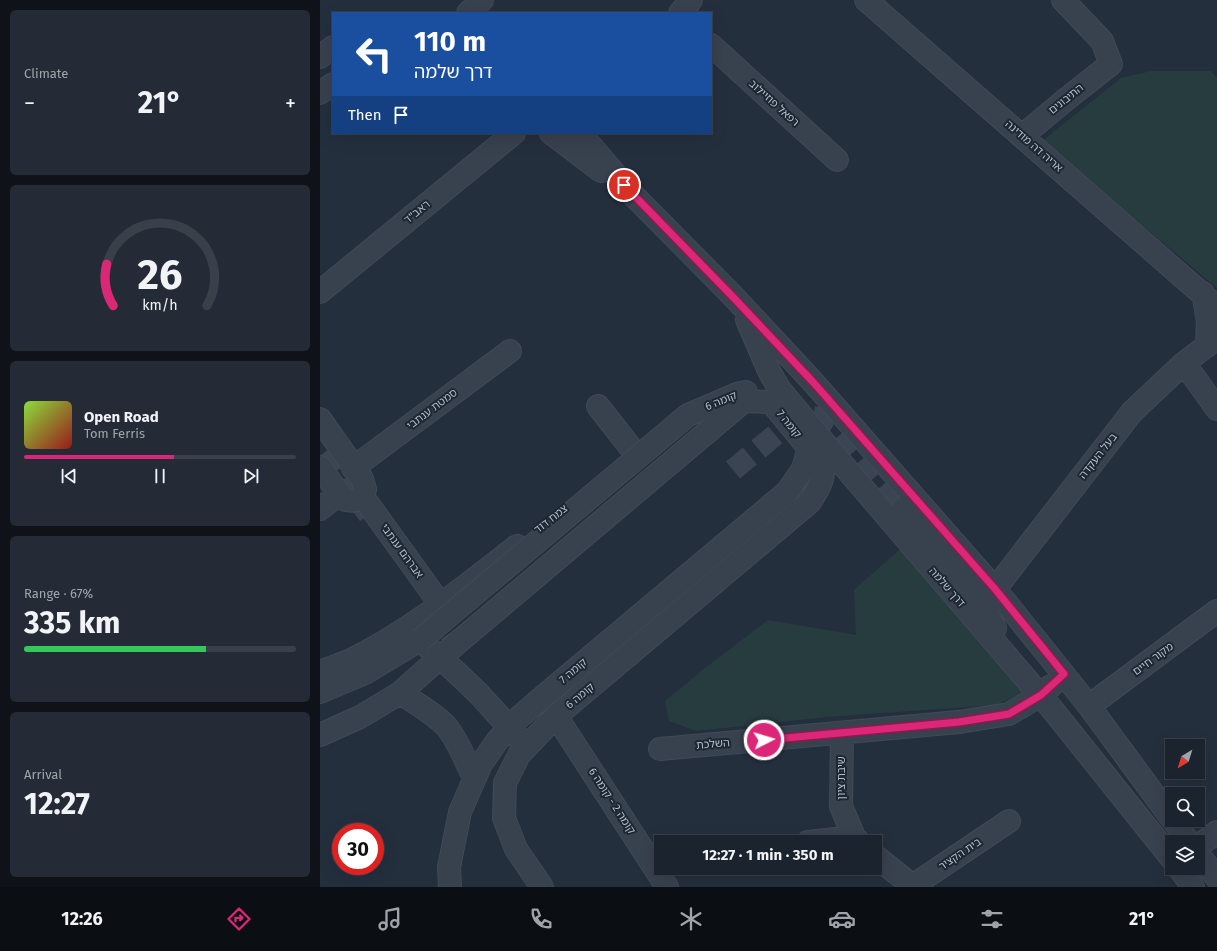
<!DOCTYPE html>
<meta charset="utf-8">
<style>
body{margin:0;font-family:"Fira Sans","Noto Sans Hebrew",sans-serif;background:#242b36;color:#f1f3f6;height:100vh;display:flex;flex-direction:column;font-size:15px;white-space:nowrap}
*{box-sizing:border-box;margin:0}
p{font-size:13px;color:#a0a4aa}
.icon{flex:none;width:22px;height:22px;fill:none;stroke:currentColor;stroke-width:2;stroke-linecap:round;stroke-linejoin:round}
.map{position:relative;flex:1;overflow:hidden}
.panel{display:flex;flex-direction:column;gap:10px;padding:10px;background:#0f1319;width:320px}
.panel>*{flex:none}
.top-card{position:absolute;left:12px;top:12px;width:380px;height:122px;border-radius:0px;box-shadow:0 4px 16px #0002,0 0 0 1px #39404a;background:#1a4fa0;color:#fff;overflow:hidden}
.needle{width:26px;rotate:218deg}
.controls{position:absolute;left:845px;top:739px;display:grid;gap:8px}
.controls a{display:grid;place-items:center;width:40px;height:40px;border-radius:0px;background:#1b232e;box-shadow:0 4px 16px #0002,0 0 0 1px #39404a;font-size:20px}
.speed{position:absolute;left:12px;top:823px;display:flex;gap:8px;font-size:20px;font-weight:700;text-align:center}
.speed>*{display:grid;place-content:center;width:52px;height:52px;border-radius:50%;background:#1b232e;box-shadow:0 4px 16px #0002,0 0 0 1px #39404a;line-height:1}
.speed .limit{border:6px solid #d22;background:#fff;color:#111}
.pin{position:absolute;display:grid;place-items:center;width:34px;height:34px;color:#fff;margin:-17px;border:2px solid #fff;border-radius:50%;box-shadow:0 1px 4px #0007}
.me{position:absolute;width:44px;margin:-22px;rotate:85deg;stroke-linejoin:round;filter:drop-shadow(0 0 3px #0008)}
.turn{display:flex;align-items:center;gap:14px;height:84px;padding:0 16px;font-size:18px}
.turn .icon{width:52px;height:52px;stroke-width:2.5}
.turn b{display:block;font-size:28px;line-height:34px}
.then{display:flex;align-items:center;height:38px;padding:0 16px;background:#0003;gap:8px;font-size:15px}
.big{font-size:30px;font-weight:700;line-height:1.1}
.panel .widget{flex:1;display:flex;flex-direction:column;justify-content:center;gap:6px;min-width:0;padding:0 14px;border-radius:6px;background:#242b36}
.panel .dial{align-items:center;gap:0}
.dial svg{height:104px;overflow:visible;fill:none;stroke:#39404a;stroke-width:7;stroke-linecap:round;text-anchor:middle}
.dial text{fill:#f1f3f6;stroke:none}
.song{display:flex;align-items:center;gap:12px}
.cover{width:48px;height:48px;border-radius:6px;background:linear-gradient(135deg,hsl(90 70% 55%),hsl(0 70% 35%))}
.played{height:4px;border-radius:2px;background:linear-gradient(90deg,#db2777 55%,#39404a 55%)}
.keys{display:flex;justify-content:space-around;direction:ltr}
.heat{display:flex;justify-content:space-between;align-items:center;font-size:22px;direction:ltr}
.charge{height:6px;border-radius:3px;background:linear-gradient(90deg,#34c759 67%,#39404a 0)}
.trip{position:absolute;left:334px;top:835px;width:228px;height:40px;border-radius:0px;background:#1b232e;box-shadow:0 4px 16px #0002,0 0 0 1px #39404a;font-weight:700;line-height:40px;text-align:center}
.tabs{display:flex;height:64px;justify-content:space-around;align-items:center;background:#0b0e12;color:#a0a4aa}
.tabs .icon{width:28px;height:28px}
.tabs .active{color:#db2777}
.tabs b{font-size:18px;color:#f1f3f6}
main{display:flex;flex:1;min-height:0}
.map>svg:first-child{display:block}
.green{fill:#263c3f}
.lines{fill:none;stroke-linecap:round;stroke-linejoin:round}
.minor-tunnel{stroke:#3a4453;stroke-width:22;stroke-dasharray:22 11;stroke-linecap:butt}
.minor-casing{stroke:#414a57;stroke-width:24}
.minor{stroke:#38414e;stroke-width:22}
.minor-bridge-casing{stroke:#414a57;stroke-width:24;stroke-linecap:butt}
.minor-bridge{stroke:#38414e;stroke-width:22}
.route-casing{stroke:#8e194d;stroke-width:10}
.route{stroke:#db2777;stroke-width:7}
.labels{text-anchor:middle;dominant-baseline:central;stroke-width:4;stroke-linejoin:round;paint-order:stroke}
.street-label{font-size:11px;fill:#b4bcc9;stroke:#1d2633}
</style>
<main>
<section class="panel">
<div class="widget"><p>Climate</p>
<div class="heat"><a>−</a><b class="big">21°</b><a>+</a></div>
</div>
<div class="widget dial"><svg viewBox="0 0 100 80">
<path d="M14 69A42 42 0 1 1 86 69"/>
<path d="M14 69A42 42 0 0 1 9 37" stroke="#db2777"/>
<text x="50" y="56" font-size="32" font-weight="700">26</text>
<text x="50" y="72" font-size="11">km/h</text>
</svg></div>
<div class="widget">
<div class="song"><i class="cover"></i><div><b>Open Road</b><p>Tom Ferris</p></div></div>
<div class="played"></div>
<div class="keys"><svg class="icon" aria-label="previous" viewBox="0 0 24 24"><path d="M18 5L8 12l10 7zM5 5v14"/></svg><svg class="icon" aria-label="pause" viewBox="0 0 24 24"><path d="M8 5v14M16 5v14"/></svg><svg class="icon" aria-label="next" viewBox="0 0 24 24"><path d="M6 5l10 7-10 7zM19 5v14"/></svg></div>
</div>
<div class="widget"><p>Range · 67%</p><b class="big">335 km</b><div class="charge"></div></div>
<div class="widget"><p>Arrival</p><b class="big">12:27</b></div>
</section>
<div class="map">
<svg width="897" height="887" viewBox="0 0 897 887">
<rect width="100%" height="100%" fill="#242f3e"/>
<path class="green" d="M 831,71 L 891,71 L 897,78 L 897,288 L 722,141 L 801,78 Z
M 587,543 L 705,692 L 676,705 L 507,717 L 376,731 L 349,721 L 345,701 L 385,668 L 448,620 L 536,635 L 534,590 Z"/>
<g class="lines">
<path class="minor-tunnel" d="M 5,452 L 49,515
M 413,470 L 466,426 L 484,416 L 500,418 L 514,427 L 584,508
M 111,606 L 143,652"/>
<g class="minor-casing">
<path id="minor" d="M 546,0 L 897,307
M 148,13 L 162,0
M 360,13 L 371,0
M 391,45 L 517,160
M 0,57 L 13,47
M 0,93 L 13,84
M 231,133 L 281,171
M 260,133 L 313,195 L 412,295 L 493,382 L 675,589 L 769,706 L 852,819
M 702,136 L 744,101 L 791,64 L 782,41 L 743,0
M 0,292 L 194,133
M 883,293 L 888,321 L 887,346
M 427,320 L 449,371 L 460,390 L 523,465 L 732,709 L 852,859
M 864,363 L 897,409
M 278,406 L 314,452
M 368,415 L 417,394 L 426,392
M 0,419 L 42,479 L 45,489 L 43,497 C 35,501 31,502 23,499 L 0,467
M 33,468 L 190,351
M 43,497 L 121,605
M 584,508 L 658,598 L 675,628
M 0,509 L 19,494
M 675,589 L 812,412 L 864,363 L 897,338
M 0,672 C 9,668 19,665 29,661 C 90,631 143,588 197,546
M 0,692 L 45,673 L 100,640 L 136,672 L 158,693 L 199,738
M 80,693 C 96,703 113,713 126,726 C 138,740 146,762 154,778
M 769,706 L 897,611
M 236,716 L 347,887
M 522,733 L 521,806 L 534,837 L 539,842
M 0,735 L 40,717 L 80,693 L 116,661 L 424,401 L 451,402 L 489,448 L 483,469 L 467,492 L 218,701 L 195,721 L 177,741 L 161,764 L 140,812 L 129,867 L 130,887
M 340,749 L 639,722 L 689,714 L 721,695 L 731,686
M 853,820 L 869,842
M 488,842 L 534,837
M 878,846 L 897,832
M 878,854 L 897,878
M 555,856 L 594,887
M 859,868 L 873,887
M 222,887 L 196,849 L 184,818 L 185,783 L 199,755 L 236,716 L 490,502 C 494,495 500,487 502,479 C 506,465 496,446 487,436
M 591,887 L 689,821"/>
</g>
<use href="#minor" class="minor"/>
<g class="minor-bridge-casing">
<path id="minor-bridge" d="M 100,640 L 368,415"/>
</g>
<use href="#minor-bridge" class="minor-bridge"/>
</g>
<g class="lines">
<g class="route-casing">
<path id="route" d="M 304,185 L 412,296 L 493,382 L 675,589 L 744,674 L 721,695 L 689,714 L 639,722 L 444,740"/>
</g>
<use href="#route" class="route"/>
</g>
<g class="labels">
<g class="street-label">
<text transform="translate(746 99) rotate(-39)">התיבונים</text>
<text transform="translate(454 103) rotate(42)">רפאל פוזיילוב</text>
<text transform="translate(714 146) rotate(41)">אריה דה מודינה</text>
<text transform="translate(97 212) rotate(-39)">ראב"ד</text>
<text transform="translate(401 401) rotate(-22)">קומה 6</text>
<text transform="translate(112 409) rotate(-37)">סמטת ענתבי</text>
<text transform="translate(469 424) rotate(51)">קומה 7</text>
<text transform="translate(778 456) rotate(-52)">בעל העקדה</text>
<text transform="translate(231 519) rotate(-38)">צמח דוד</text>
<text transform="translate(82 551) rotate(54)">אברהם ענתבי</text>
<text transform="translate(627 587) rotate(49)">דרך שלמה</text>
<text transform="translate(833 659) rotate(-36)">מקור חיים</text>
<text transform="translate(253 671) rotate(-40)">קומה 7</text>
<text transform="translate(260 696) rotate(-40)">קומה 6</text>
<text transform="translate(393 744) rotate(-5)">השלכת</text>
<text transform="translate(521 778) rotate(-90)">שיבת ציון</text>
<text transform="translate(292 801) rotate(57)">קומה 2 - קומה 6</text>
<text transform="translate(640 854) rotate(-34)">בית הקציר</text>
</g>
</g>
</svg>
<div class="controls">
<a><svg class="needle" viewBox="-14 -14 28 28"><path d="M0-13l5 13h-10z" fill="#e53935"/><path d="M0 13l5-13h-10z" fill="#a0a4aa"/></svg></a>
<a><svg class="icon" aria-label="search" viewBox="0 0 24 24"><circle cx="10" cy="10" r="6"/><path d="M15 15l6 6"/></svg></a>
<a><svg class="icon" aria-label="layers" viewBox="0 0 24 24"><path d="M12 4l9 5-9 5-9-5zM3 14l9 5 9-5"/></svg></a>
</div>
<div class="speed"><div class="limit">30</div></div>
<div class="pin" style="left:304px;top:185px;background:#d93025"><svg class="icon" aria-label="arrive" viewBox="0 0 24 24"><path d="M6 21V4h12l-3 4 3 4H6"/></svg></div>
<svg class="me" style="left:444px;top:740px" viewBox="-20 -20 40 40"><circle r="17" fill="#db2777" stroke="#fff" stroke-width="3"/><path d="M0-11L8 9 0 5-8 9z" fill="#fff"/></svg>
<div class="trip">12:27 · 1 min · 350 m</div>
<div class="top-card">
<div class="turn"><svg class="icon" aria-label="left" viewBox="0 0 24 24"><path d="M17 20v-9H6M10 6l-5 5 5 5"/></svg><div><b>110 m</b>דרך שלמה</div></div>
<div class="then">Then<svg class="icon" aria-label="arrive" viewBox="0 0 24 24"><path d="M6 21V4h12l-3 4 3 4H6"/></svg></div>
</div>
</div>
</main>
<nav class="tabs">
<b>12:26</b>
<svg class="icon active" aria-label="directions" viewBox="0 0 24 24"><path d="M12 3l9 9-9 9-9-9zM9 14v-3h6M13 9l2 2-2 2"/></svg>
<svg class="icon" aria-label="music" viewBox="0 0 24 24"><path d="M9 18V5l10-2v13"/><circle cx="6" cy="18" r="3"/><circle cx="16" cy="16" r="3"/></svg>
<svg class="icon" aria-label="phone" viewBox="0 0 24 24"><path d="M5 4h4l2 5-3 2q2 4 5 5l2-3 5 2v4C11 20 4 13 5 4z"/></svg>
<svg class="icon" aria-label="climate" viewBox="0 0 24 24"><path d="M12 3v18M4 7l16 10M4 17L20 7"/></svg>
<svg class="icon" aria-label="car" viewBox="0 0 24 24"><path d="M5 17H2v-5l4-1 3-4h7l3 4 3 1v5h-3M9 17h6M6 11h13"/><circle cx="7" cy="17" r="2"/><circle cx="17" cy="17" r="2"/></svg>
<svg class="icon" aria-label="filters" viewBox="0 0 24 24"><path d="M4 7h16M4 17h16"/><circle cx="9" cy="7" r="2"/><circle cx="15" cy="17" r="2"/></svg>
<b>21°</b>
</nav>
